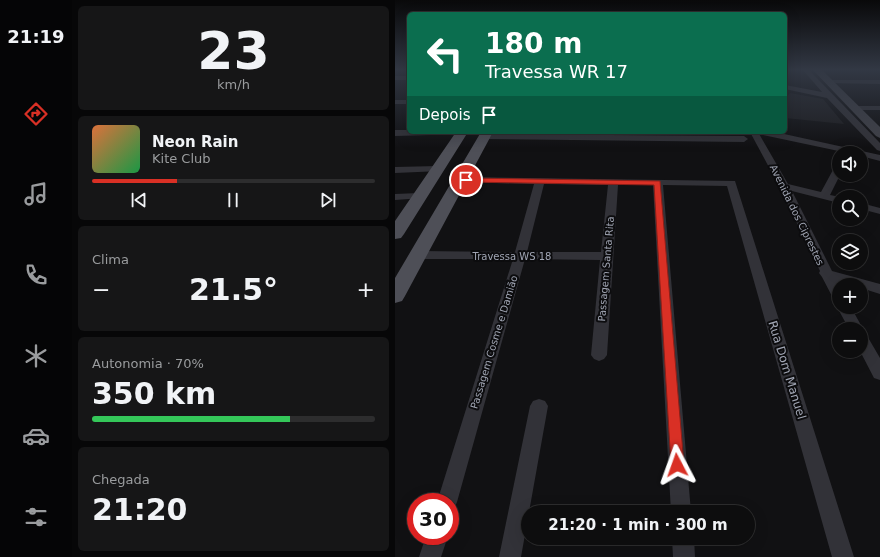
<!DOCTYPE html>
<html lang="pt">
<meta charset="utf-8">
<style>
body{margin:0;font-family:"DejaVu Sans",sans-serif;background:#161617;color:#f1f3f6;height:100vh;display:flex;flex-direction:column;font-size:15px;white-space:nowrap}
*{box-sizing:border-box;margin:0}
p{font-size:13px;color:#9a9c9e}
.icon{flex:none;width:22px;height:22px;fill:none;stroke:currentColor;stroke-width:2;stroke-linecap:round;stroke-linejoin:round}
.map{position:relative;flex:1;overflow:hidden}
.panel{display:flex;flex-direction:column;gap:6px;padding:6px;background:#070708;width:323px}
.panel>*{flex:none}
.guide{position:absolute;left:12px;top:12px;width:380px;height:122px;border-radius:6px;box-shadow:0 4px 16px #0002,0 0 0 1px #2d2d2e;background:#0b6e4f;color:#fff;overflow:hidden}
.tools{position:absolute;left:437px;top:146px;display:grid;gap:8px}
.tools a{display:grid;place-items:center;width:36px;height:36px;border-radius:50%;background:#0d0d0e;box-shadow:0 4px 16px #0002,0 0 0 1px #2d2d2e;font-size:20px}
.speed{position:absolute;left:12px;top:493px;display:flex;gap:8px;font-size:20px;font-weight:700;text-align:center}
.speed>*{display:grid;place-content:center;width:52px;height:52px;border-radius:50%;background:#0d0d0e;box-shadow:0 4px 16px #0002,0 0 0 1px #2d2d2e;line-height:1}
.speed .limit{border:6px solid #d22;background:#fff;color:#111}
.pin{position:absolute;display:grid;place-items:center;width:34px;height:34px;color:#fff;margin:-17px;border:2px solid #fff;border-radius:50%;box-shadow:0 1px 4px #0007}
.me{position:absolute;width:44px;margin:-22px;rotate:356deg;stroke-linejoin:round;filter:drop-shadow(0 0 3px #0008)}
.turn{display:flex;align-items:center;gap:14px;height:84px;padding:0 12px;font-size:18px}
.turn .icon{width:52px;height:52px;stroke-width:2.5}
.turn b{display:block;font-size:28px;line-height:34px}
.then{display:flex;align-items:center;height:38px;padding:0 12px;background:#0003;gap:8px;font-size:15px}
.big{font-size:30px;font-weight:700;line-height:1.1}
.panel .widget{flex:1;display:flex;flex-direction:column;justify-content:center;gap:6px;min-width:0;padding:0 14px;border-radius:6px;background:#161617}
.panel .dial{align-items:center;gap:0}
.dial b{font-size:52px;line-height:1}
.song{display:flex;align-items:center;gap:12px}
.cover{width:48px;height:48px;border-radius:6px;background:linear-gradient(135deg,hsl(20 70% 55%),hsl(140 70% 35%))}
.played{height:4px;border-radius:2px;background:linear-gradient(90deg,#d93025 30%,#2d2d2e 30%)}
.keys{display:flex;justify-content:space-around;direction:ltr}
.heat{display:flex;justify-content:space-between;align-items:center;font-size:22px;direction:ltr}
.charge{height:6px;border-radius:3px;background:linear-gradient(90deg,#34c759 70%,#2d2d2e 0)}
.trip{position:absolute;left:126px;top:505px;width:234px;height:40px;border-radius:20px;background:#0d0d0e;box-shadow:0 4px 16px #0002,0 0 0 1px #2d2d2e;font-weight:700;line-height:40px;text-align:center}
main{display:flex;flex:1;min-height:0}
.tabs{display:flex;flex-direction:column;width:72px;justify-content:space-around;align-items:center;background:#050506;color:#9a9c9e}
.tabs .icon{width:28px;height:28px}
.tabs .on{color:#d93025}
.tabs b{font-size:18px;color:#f1f3f6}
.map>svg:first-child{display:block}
.built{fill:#1d1d20}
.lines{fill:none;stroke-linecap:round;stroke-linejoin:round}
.street{fill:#323238;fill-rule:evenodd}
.secondary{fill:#404148;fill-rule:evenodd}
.primary{fill:#4e4f57;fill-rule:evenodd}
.route{fill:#d93025;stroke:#8d1f18}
.labels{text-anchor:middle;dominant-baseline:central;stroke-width:4;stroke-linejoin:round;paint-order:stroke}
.street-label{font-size:10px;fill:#a1a6b4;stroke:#0c0c0e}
.near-street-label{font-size:12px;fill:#a1a6b4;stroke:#0c0c0e}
</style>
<main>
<nav class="tabs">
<b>21:19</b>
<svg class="icon on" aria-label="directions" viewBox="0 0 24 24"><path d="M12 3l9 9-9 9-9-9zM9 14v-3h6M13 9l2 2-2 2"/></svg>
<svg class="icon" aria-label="music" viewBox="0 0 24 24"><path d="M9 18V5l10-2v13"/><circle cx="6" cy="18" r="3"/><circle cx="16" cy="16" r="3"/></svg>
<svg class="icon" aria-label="phone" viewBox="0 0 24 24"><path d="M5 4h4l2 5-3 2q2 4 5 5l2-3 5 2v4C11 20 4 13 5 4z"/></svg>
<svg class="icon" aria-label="climate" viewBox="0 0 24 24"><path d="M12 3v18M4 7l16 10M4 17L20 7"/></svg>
<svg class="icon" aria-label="car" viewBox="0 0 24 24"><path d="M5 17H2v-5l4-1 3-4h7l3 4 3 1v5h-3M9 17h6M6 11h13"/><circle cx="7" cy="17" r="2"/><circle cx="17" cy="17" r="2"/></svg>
<svg class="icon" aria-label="filters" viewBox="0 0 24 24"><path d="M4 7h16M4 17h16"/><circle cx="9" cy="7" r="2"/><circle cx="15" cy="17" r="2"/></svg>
</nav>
<section class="panel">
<div class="widget dial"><b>23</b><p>km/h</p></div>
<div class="widget">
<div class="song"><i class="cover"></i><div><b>Neon Rain</b><p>Kite Club</p></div></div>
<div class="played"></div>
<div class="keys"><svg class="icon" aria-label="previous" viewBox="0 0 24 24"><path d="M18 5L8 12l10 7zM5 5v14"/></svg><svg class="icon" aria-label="pause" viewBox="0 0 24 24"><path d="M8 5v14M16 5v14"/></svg><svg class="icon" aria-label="next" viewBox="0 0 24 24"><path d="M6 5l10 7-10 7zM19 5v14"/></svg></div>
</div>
<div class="widget"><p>Clima</p>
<div class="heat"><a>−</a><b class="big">21.5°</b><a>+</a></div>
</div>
<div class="widget"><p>Autonomia · 70%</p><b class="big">350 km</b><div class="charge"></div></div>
<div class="widget"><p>Chegada</p><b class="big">21:20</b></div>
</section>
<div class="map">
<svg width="485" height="557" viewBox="0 0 485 557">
<rect width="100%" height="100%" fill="#111113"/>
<path class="built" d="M 395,93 L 428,99 L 449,124 L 390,118 L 390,99 Z"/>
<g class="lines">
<path class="street" d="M 408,70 L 414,70 L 485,143 L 485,151 L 482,150 L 432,98 L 390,89 L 390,85 L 427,92 Z
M 0,76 L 14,76 L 14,80 L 0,80 Z
M 434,80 L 485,80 L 485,84 L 432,83 L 432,81 Z
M 0,100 L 14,100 L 14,104 L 0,104 Z
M 457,106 L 485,106 L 485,110 L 460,110 L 456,108 Z
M 0,130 L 14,130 L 14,132 L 40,132 L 36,135 L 0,136 Z
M 355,132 L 363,132 L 393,184 L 426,192 L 439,168 L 444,165 L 445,175 L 435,195 L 445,197 L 444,203 L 397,191 L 437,271 L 485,284 L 485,294 L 466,288 L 466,285 L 456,285 L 443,281 L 445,285 L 444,302 L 439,300 L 427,277 L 424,273 L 425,271 L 384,186 Z
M 364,132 L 380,132 L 485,155 L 485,161 L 466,156 L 466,153 L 453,153 L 368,135 Z
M 89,134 L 349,136 L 353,139 L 349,142 L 86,139 L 85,137 L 86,135 Z
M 43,166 L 46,167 L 48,169 L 46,171 L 0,173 L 0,167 Z
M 65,177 L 340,181 L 459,557 L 437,557 L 332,186 L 268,185 L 296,512 L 276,512 L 258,185 L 223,185 L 212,355 L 209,359 L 204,361 L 199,359 L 196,355 L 205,260 L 130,259 L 62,502 L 59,509 L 55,511 L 55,502 L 42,502 L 118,259 L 23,259 L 19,258 L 17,255 L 19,252 L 23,251 L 120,252 L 139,184 L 62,182 L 60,180 ZM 149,184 L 213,185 L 206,252 L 132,252 Z
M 24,193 L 29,196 L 28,198 L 0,200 L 0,194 Z
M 466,203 L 485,208 L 485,214 L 466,209 Z
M 444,304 L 444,307 L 456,307 L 468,329 L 466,332 L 471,334 L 485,358 L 485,380 L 479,378 L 465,351 L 466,329 L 454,329 L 442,307 Z
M 144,399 L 150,401 L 153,406 L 126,557 L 104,557 L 135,406 L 138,401 Z
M 31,536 L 53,536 L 46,557 L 24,557 Z
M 277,538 L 299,538 L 300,557 L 278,557 Z"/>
<path class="secondary" d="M 418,70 L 427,70 L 485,127 L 485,138 L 481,136 Z"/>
<path class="primary" d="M 61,132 L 73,132 L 9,234 L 6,238 L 0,239 L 0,221 Z
M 86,132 L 98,132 L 10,296 L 7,301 L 0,303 L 0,278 Z"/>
</g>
<linearGradient id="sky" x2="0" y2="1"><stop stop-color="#09090a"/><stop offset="0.47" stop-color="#323844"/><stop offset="1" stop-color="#323844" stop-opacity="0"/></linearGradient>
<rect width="485" height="148" fill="url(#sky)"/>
<path class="route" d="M 71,178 L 265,181 L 289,465 L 287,469 L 282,471 L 278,469 L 276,465 L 259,185 L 69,182 L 68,180 Z"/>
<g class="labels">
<g class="street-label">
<text transform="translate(402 215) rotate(64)">Avenida dos Ciprestes</text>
<text x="117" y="256">Travessa WS 18</text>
<text transform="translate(211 269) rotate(-85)">Passagem Santa Rita</text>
<text transform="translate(99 342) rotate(-73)">Passagem Cosme e Damião</text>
</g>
<g class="near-street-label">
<text transform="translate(392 370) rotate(73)">Rua Dom Manuel</text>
</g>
</g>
</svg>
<div class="tools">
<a><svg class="icon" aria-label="sound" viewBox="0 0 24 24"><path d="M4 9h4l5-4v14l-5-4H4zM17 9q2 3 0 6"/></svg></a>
<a><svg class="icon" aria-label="search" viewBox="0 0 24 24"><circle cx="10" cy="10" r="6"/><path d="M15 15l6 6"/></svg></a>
<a><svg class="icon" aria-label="layers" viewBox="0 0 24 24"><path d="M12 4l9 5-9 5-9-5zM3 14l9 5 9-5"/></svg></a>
<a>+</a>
<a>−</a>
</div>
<div class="speed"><div class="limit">30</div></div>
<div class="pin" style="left:71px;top:180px;background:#d93025"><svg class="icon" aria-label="arrive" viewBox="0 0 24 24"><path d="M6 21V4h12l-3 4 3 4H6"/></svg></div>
<svg class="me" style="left:282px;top:465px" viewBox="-20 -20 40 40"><path d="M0-17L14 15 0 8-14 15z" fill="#d93025" stroke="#fff" stroke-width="4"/></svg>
<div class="trip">21:20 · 1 min · 300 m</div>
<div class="guide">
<div class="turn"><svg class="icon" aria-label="left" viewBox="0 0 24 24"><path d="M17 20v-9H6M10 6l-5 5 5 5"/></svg><div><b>180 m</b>Travessa WR 17</div></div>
<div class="then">Depois<svg class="icon" aria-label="arrive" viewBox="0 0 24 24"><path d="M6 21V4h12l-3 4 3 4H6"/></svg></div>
</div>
</div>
</main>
